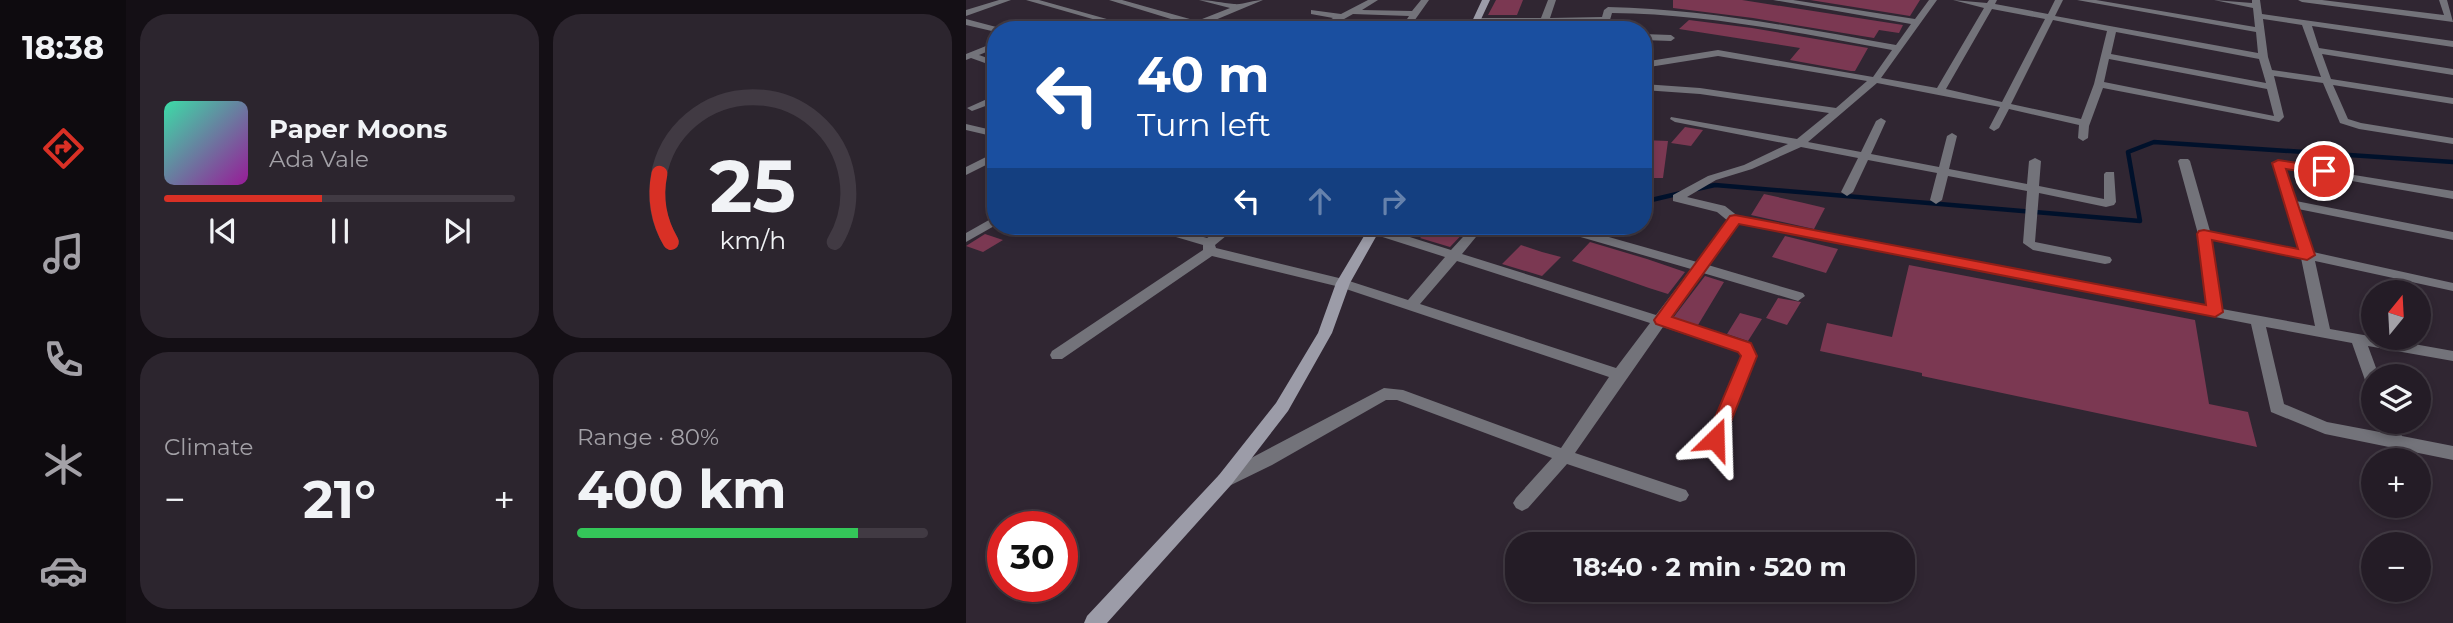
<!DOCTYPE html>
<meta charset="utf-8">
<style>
body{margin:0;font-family:Montserrat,sans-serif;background:#2c252e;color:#f1f3f6;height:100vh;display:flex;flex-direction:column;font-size:26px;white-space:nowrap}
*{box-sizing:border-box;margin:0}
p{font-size:23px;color:#a3a1a7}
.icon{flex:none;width:38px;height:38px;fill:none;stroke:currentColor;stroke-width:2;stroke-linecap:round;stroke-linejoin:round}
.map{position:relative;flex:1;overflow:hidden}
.panel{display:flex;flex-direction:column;gap:14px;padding:14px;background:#140f15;width:840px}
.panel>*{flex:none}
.top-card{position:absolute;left:21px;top:21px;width:665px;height:214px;border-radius:28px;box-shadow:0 4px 10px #0003,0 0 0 2px #413a43;background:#1a4fa0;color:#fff;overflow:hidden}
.needle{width:46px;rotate:18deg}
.tools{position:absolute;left:1395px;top:280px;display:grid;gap:14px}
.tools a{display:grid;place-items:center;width:70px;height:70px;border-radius:50%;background:#241c26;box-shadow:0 4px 10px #0003,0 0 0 2px #413a43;font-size:35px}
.speed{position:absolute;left:21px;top:511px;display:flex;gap:14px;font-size:35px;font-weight:700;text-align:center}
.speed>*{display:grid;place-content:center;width:91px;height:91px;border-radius:50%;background:#241c26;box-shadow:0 4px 10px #0003,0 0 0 2px #413a43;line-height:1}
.speed .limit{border:10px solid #d22;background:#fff;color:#111}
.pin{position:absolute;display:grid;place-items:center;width:60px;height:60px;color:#fff;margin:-30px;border:4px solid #fff;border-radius:50%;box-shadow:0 2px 7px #0007}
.me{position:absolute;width:77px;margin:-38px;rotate:22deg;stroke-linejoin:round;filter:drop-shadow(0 0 5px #0008)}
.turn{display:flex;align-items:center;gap:24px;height:147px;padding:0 35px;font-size:32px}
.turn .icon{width:91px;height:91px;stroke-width:2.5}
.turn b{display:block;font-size:49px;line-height:60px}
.lanes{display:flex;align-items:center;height:66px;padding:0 35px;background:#0003;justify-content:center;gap:35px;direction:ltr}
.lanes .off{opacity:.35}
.big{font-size:52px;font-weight:700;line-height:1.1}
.panel .widget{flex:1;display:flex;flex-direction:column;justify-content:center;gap:10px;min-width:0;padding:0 24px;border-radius:28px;background:#2c252e}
.panel .dial{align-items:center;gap:0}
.dial svg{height:182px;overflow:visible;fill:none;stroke:#413a43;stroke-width:7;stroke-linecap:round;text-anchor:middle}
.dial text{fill:#f1f3f6;stroke:none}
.song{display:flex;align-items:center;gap:21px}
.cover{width:84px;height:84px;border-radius:10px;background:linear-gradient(135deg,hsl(160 70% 55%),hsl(300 70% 35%))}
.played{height:7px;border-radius:4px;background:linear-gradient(90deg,#d93025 45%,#413a43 45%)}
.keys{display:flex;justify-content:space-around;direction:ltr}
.heat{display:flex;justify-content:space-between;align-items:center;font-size:38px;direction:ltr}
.charge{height:10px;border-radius:5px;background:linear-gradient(90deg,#34c759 80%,#413a43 0)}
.panel .tiles{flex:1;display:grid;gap:14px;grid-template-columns:repeat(2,1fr)}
.trip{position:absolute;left:539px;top:532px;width:410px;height:70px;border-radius:28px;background:#241c26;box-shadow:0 4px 10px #0003,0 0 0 2px #413a43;font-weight:700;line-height:70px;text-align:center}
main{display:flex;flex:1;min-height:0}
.dock{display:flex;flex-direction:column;width:126px;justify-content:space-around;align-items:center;background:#0e0b0f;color:#a3a1a7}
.dock .icon{width:49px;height:49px}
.dock .selected{color:#d93025}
.dock b{font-size:32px;color:#f1f3f6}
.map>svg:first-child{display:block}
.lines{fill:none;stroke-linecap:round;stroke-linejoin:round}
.stream{stroke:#00112b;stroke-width:4.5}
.building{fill:#7b3852}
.street{fill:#73737a;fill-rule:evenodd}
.secondary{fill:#9c9ca8;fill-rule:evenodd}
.route{fill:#d93025;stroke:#8d1f18;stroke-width:2}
</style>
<main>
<nav class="dock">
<b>18:38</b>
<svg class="icon selected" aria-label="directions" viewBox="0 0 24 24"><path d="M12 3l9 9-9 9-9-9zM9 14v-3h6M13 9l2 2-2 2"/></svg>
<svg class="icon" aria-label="music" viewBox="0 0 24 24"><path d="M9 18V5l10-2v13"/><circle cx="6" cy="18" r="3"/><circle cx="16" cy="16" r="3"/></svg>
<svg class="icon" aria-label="phone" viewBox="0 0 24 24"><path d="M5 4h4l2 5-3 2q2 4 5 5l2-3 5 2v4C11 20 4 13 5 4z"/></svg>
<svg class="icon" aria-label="climate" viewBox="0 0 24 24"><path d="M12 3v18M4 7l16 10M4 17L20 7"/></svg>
<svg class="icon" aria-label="car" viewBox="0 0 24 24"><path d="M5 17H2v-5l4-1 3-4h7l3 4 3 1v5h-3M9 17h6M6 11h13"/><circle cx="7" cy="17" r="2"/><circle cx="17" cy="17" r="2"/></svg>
</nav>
<section class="panel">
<div class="tiles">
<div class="widget">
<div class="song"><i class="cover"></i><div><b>Paper Moons</b><p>Ada Vale</p></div></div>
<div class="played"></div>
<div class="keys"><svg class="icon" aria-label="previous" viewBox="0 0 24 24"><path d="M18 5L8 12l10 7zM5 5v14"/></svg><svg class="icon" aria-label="pause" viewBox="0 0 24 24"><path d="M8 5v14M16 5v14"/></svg><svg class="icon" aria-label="next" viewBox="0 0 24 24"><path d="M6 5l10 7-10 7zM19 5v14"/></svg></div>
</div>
<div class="widget dial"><svg viewBox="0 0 100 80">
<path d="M14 69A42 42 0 1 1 86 69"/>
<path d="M14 69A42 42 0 0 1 9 39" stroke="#d93025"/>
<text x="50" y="56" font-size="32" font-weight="700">25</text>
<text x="50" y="72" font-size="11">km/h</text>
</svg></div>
<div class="widget"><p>Climate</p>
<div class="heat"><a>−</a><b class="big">21°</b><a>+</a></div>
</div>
<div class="widget"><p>Range · 80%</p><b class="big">400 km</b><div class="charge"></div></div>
</div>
</section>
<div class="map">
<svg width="1487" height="623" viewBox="0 0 1487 623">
<rect width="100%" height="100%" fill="#302632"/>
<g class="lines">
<path class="stream" d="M 731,189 L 749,185 L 1174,221 L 1162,152 L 1188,142 L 1487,162
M 677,202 L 715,193"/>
</g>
<path class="building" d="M 530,0 L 557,0 L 551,15 L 522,15 Z
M 707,0 L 776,0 L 937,25 L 933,33 L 913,30 L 908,38 L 787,18 L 707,8 Z
M 844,0 L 954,0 L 944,16 Z
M 723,20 L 786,28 L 902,48 L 889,71 L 885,71 L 824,60 L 834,48 L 713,29 Z
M 719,127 L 737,130 L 725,146 L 705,143 Z
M 677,140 L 702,141 L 697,178 L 677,178 Z
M 798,194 L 838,203 L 859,208 L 848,229 L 785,215 Z
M 468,226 L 504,226 L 484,247 L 454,238 Z
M 19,234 L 37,240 L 17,252 L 0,246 Z
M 819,236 L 872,249 L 860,273 L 806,257 Z
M 624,242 L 681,259 L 719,272 L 702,294 L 683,288 L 606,261 Z
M 555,245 L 576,252 L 595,257 L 576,276 L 536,264 Z
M 943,265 L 1229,320 L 1243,404 L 1282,412 L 1291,447 L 956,376 L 956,373 L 854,351 L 861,323 L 926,337 Z
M 739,276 L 758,282 L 732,325 L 707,318 Z
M 812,298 L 835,302 L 821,325 L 800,318 Z
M 774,313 L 796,319 L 782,341 L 761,334 Z"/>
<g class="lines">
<path class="street" d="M 33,0 L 45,0 L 0,16 L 0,10 Z
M 60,0 L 73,0 L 180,30 L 165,30 Z
M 143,0 L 156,0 L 231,21 L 264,8 L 233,0 C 245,0 256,3 268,4 C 277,5 287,0 297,0 L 242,23 L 263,30 L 231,27 Z
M 402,0 L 412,0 L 396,10 L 446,11 L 455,0 L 463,0 L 446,24 L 443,25 L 439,22 L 443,16 L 387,14 L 371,23 L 439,25 L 442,26 L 442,30 L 362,28 L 347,30 L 367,18 L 345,14 L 345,10 L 375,14 Z
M 582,0 L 590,0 L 584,18 L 636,17 L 638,10 L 642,7 C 740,9 834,28 930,45 L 945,24 L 807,0 L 827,0 L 949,19 L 963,0 L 971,0 L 915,78 L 971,88 L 1018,8 L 987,0 L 1021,3 L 1023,0 L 1031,0 L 1029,4 L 1082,14 L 1089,0 L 1097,0 L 1089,16 L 1292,53 L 1290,32 L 1111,0 L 1130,0 L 1289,27 L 1287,8 L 1248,0 L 1286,3 L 1286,0 L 1294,0 L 1296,14 L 1487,41 L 1487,47 L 1346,26 L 1353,48 L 1487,69 L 1487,75 L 1356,54 L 1365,79 L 1487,98 L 1487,104 L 1367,85 L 1382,119 L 1395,123 L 1487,138 L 1487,144 L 1393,129 L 1374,123 L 1357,83 L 1308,76 L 1318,117 L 1313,122 L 1137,88 L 1123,126 L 1122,138 L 1117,141 L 1112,138 L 1113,125 L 1043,109 L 1033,128 L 1028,131 L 1023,128 L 1034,107 L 911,83 L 842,142 L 895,152 L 910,121 L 915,118 L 920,121 L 905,154 L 973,167 L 981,136 L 986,133 L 991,136 L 983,169 L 1061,184 L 1063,161 L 1069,158 L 1075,161 L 1073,186 L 1138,199 L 1138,174 L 1140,172 L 1148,172 L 1150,202 L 1148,205 L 1140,207 L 1073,193 L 1069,242 L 1144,257 L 1146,260 L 1144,263 L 1139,264 L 1067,250 L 1057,243 L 1061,191 L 982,176 L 976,200 L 970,204 L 964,200 L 971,173 L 902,160 L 887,192 L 881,196 L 875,192 L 892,158 L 835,147 L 786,169 L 750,180 L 721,197 L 759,206 L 773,217 L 1241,307 L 1232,234 L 1212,161 L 1214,159 L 1222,159 L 1224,161 L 1244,231 L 1333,249 L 1306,164 L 1308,162 L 1487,191 L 1487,199 L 1319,169 L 1330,201 L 1487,232 L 1487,240 L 1332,209 L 1347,252 L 1487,283 L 1487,291 L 1349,261 L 1364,329 L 1487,351 L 1487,361 L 1402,346 L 1413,376 L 1407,376 L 1407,386 L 1402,384 L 1399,380 L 1386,343 L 1300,327 L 1318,404 L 1361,422 L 1419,433 L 1415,422 L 1431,422 L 1436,436 L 1487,446 L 1487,460 L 1359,434 L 1305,412 L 1285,324 L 772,224 L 742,265 L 837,293 L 839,296 L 832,301 L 737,273 L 703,319 L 784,344 L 790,356 L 755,444 L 749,446 L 743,444 L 741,439 L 776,356 L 773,352 L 697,327 L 609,453 L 720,490 L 723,495 L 720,500 L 714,502 L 601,464 L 562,508 L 556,511 L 550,508 L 547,503 L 550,498 L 586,458 L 431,400 L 420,400 L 306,465 L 265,485 L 259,487 L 253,485 L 250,480 L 253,475 L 418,388 L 437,390 L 595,448 L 643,377 L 374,287 L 246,256 L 96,359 L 86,359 L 84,355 L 86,351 L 237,250 L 237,245 L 183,229 L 181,226 L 199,226 L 241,238 L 258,226 L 272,226 L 249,245 L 250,248 L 377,279 L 442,300 L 479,257 L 404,233 L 402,230 L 404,227 L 412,227 L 485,250 L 507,226 L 519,226 L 496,254 L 690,315 L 725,269 L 587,229 L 585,226 L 604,226 L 731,262 L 762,221 L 751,212 L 707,201 L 707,195 L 742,176 L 778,165 L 822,144 L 709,122 L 704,119 L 705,117 L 831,139 L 863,113 L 734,94 L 677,90 L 677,84 L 734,88 L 870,108 L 901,81 L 752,56 L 677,68 L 677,62 L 752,50 L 907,77 L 926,50 C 833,33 741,14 646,13 L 644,20 L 640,23 L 582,23 L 579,30 L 571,30 L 573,23 L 511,24 L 507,21 L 511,18 L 575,18 ZM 1026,9 L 1079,19 L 1036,102 L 980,89 ZM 1297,19 L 1336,25 L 1355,77 L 1306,70 L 1302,57 ZM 1087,20 L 1141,31 L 1128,84 L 1115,119 L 1045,104 ZM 1150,32 L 1293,59 L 1300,83 L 1145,54 ZM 1143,59 L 1301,89 L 1308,116 L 1138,82 ZM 1245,239 L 1335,258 L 1349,326 L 1256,309 ZM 491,261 L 684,323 L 650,368 L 454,304 Z
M 1332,0 L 1356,0 L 1478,15 L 1473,0 L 1481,0 L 1487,22 L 1336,2 Z
M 0,19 L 34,28 L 35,30 L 30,30 L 30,32 L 0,25 Z
M 291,23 L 306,28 L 307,30 L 277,30 Z
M 677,34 L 705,35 L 709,38 L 705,41 L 677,40 Z
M 30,42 L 30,48 L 13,55 L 30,61 L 30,67 L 5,58 L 0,60 L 0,54 Z
M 30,95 L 30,102 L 6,111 L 1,108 Z
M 0,124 L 30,131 L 30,137 L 0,130 Z
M 30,152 L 30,160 L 0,175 L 0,167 Z
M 30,216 L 30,225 L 0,242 L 0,233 Z"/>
<path class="secondary" d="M 516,0 L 524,0 L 510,30 L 502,30 Z
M 404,226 L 416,226 L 384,283 L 366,333 L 322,411 L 265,485 L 141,623 L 118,623 L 121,616 L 253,475 L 310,403 L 352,333 L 370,283 Z"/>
</g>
<path class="route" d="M 1312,160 L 1358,167 L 1365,171 L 1358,175 L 1320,169 L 1349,255 L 1341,260 L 1246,240 L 1257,312 L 1249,317 L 773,224 L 706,317 L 785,343 L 791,356 L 758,439 L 755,445 L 749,447 L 742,445 L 740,439 L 775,356 L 772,352 L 690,324 L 688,320 L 764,216 L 769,215 L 1240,305 L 1231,234 L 1233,231 L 1238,230 L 1332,249 L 1306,163 Z"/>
</svg>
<div class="tools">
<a><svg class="needle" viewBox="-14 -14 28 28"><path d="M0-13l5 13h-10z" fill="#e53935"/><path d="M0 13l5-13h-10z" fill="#a3a1a7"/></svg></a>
<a><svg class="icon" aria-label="layers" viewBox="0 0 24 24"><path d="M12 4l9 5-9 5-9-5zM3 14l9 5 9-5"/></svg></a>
<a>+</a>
<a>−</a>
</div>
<div class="speed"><div class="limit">30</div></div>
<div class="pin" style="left:1358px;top:171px;background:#d93025"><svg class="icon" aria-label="arrive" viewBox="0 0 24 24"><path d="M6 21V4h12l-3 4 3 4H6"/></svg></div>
<svg class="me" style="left:749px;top:439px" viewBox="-20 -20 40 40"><path d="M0-17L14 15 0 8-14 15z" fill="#d93025" stroke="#fff" stroke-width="4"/></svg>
<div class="trip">18:40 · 2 min · 520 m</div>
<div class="top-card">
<div class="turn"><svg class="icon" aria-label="left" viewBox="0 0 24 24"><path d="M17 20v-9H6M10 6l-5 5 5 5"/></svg><div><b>40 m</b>Turn left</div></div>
<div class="lanes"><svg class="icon" aria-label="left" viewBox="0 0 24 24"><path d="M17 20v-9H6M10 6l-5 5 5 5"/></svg><svg class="icon off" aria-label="ahead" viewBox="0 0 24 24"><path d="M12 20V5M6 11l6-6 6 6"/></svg><svg class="icon off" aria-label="right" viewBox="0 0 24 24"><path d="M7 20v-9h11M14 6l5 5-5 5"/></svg></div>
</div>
</div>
</main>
